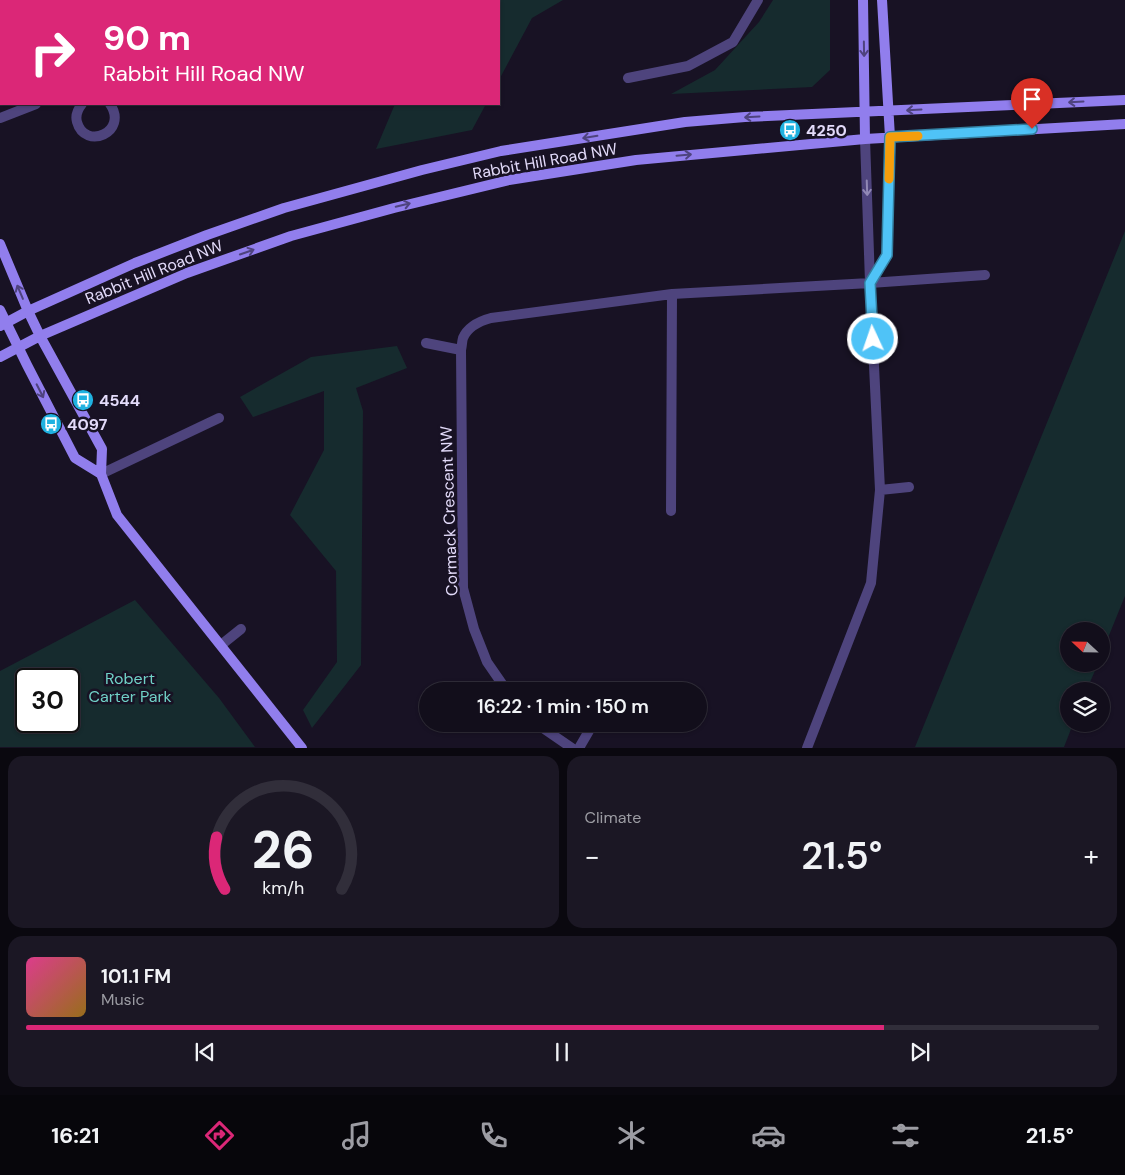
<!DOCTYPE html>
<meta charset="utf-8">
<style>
body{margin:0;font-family:"DM Sans",sans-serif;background:#1b1724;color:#f1f3f6;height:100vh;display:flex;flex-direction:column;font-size:19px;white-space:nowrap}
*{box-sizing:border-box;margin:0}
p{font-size:16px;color:#9c9ca3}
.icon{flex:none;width:28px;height:28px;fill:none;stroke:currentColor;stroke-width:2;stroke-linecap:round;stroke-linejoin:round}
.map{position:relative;height:748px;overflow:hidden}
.side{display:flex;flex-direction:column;gap:8px;padding:8px;background:#0a080f;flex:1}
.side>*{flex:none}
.guide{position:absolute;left:0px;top:0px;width:500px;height:105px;box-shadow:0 1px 4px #0004,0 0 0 1px #312e3a;background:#db2777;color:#fff;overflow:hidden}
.needle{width:32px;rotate:292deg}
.controls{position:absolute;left:1060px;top:622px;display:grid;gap:10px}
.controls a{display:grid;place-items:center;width:50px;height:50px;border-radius:50%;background:#120e1b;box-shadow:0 1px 4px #0004,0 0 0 1px #312e3a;font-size:25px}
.speed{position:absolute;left:15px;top:668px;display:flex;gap:10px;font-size:25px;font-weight:700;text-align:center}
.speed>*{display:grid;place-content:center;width:65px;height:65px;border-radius:50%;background:#120e1b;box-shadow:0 1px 4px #0004,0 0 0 1px #312e3a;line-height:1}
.speed .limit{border:2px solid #111;border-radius:8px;background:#fff;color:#111}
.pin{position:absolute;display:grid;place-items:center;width:42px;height:42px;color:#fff;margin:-51px -21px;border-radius:50% 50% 50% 0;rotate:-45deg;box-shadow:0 0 5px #0007}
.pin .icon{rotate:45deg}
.me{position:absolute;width:55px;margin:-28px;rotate:357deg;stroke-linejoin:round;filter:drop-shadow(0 0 4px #0008)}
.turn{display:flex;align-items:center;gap:18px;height:105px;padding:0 20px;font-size:22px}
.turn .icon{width:65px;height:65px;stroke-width:2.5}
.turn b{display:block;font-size:35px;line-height:42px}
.big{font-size:38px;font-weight:600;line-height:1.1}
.side .card{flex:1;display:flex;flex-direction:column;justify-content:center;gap:8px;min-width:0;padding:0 18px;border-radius:15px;background:#1b1724}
.side .dial{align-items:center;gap:0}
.dial svg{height:130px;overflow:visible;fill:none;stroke:#312e3a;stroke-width:7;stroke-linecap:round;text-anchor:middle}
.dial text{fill:#f1f3f6;stroke:none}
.song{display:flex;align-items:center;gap:15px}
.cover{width:60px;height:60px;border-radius:8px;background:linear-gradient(135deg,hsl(330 70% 55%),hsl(40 70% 35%))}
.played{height:5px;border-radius:2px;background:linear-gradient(90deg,#db2777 80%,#312e3a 80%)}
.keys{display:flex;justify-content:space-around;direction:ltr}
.heat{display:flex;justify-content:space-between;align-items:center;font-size:28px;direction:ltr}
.side .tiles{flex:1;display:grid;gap:8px;grid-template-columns:1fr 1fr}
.card:last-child{grid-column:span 2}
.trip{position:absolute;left:419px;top:682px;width:288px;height:50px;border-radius:25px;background:#120e1b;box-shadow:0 1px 4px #0004,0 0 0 1px #312e3a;font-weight:600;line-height:50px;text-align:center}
.tab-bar{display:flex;height:80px;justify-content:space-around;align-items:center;background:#07060b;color:#9c9ca3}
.tab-bar .icon{width:35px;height:35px}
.tab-bar .selected{color:#db2777}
.tab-bar b{font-size:22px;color:#f1f3f6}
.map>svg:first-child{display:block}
.green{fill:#162b2e;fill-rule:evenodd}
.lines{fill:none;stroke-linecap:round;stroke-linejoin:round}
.street{stroke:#4e447d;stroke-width:10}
.secondary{stroke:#917eed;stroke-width:10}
.oneway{stroke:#4e437e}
.oneway2{stroke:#9188b5}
.route-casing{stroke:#337fa1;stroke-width:12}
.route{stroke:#4fc3f7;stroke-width:9}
.slow{stroke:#f59e0b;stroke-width:9}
.labels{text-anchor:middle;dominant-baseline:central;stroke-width:5;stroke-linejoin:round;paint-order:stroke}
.poi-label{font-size:16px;font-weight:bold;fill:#e3dbfa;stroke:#181224;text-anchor:start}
.street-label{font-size:16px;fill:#e3dbfa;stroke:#181224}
.park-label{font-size:16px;fill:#70d1c7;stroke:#181224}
</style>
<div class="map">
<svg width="1125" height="748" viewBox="0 0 1125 748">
<rect width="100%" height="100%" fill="#181224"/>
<path class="green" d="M 485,0 L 563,0 L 532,18 L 499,80 L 499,1 L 481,1 Z
M 773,0 L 830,0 L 830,70 L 812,87 L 671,94 L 715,70 L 759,22 Z
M 395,104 L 486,104 L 472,130 L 376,149 Z
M 1125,231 L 1125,596 L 1101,655 L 1101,631 L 1069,631 L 1069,664 L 1098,664 L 1086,691 L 1069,691 L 1069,724 L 1073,724 L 1064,747 L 915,747 Z
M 397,346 L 407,368 L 356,388 L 363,411 L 361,665 L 312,728 L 303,710 L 337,662 L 336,571 L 290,515 L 324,450 L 324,391 L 253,417 L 240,397 L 311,357 Z
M 135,600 L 219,698 L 255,747 L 0,747 L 0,671 ZM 26,679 L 69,679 L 69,721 L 26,721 Z"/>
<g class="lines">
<path class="street" d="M 46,0 L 46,1
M 263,0 L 264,1
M 628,78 L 688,66 L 733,42 L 758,0
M 0,98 L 1,97
M 82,104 C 78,109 75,115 77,122 C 85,151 129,132 110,104
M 0,118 L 36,104
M 865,139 L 870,282
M 870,283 L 887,255 L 890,137
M 870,283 L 985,275
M 426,343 L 461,350
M 101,474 L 219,418
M 880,490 L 909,487
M 671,511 L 672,294
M 221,645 L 241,629
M 507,691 L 487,662 L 474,629 L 463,588 L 461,350 C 462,346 462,341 463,338 C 468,326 480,321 491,318 L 672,294 L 870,283 L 880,490 L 871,583 L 807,748
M 537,724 L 572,748
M 579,748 L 593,724"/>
<path class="secondary" d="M 863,0 L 865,139
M 882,0 L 890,137
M 0,244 L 28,311 L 40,336 L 102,449 L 101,474 L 117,515 L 302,748
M 0,310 L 27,365 L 75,458 L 101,474
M 0,326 L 28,311 L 135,263 L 207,235 L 284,208 L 422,170 L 501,151 L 685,122 L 745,117 L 1125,100
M 0,357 L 40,336 L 187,273 L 291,236 L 394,208 L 509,180 L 636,160 L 865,139 L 1125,124"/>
</g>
<defs><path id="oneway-shaft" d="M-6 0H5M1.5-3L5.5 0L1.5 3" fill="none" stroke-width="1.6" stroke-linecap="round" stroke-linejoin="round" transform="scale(1.25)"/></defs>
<g class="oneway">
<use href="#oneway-shaft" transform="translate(864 49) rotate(89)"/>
<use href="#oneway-shaft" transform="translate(1076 102) rotate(177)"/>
<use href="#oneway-shaft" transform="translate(914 110) rotate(177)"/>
<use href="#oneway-shaft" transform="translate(752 117) rotate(177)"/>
<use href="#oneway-shaft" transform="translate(590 137) rotate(171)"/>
<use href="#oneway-shaft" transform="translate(684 155) rotate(-5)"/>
<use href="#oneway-shaft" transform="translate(403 205) rotate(-13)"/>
<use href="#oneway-shaft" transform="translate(247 252) rotate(-19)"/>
<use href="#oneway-shaft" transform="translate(20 292) rotate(-113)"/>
<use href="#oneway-shaft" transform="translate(40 391) rotate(63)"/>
</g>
<use class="oneway2" href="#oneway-shaft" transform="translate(867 188) rotate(88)"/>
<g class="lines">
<g class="route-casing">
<path id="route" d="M 873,339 L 870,283 L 887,255 L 890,137 L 1032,129"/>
</g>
<use href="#route" class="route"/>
<path class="slow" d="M 889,179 L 890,137 L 918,136"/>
</g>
<defs>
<g id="bus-disc" transform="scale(1.125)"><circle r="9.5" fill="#20b2e1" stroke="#181224"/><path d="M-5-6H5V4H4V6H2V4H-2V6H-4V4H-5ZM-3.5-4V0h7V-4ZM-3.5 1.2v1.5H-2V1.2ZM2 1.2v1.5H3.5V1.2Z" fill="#fff"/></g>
</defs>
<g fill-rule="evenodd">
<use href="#bus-disc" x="790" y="130"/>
<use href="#bus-disc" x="83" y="400"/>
<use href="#bus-disc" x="51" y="424"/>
</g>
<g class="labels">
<g class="poi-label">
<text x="806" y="130">4250</text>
<text x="99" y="400">4544</text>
<text x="67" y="424">4097</text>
</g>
<g class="street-label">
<text transform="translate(545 161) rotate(-10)">Rabbit Hill Road NW</text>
<text transform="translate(154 272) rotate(-22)">Rabbit Hill Road NW</text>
<text transform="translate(449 511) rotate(-92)">Cormack Crescent NW</text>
</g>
<g class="park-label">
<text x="130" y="678">Robert<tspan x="130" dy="18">Carter Park</tspan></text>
</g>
</g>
</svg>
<div class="controls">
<a><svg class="needle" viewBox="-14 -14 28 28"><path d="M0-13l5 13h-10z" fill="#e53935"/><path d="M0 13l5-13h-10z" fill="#9c9ca3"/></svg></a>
<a><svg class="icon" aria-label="layers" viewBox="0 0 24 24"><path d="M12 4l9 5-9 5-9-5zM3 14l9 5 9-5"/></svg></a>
</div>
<div class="speed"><div class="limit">30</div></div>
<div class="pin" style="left:1032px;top:129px;background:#d93025"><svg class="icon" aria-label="arrive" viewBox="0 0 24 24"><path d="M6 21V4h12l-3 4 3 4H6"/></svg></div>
<svg class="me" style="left:873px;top:339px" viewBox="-20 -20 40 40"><circle r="17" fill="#4fc3f7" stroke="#fff" stroke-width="3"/><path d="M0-11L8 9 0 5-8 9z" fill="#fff"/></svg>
<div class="trip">16:22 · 1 min · 150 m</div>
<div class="guide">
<div class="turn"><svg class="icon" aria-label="right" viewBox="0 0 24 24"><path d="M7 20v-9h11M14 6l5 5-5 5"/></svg><div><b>90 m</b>Rabbit Hill Road NW</div></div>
</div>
</div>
<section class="side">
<div class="tiles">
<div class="card dial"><svg viewBox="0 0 100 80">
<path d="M14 69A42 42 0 1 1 86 69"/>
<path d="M14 69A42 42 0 0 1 9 37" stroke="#db2777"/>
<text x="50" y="56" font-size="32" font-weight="700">26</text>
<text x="50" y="72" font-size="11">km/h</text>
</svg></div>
<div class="card"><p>Climate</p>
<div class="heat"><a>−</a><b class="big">21.5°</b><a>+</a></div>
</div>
<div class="card">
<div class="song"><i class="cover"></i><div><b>101.1 FM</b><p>Music</p></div></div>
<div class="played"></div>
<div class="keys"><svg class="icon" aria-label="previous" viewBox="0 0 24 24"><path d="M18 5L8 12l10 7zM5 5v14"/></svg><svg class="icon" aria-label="pause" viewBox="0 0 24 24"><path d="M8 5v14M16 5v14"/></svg><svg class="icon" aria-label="next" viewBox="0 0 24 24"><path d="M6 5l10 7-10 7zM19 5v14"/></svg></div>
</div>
</div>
</section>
<nav class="tab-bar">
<b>16:21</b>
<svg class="icon selected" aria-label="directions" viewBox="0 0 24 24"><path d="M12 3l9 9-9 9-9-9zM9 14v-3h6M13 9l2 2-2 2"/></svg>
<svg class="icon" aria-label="music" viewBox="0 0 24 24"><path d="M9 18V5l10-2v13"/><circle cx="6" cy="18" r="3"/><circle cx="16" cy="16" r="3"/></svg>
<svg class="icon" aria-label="phone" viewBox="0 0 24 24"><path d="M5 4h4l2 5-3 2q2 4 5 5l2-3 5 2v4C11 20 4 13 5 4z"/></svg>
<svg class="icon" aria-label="climate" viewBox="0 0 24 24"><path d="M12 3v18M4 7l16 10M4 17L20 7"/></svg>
<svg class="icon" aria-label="car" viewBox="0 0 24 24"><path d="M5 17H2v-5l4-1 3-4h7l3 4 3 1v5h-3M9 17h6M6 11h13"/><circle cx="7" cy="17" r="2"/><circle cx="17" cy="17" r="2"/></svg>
<svg class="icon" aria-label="filters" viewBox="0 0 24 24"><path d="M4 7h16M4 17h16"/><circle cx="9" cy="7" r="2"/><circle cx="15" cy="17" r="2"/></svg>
<b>21.5°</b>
</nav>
